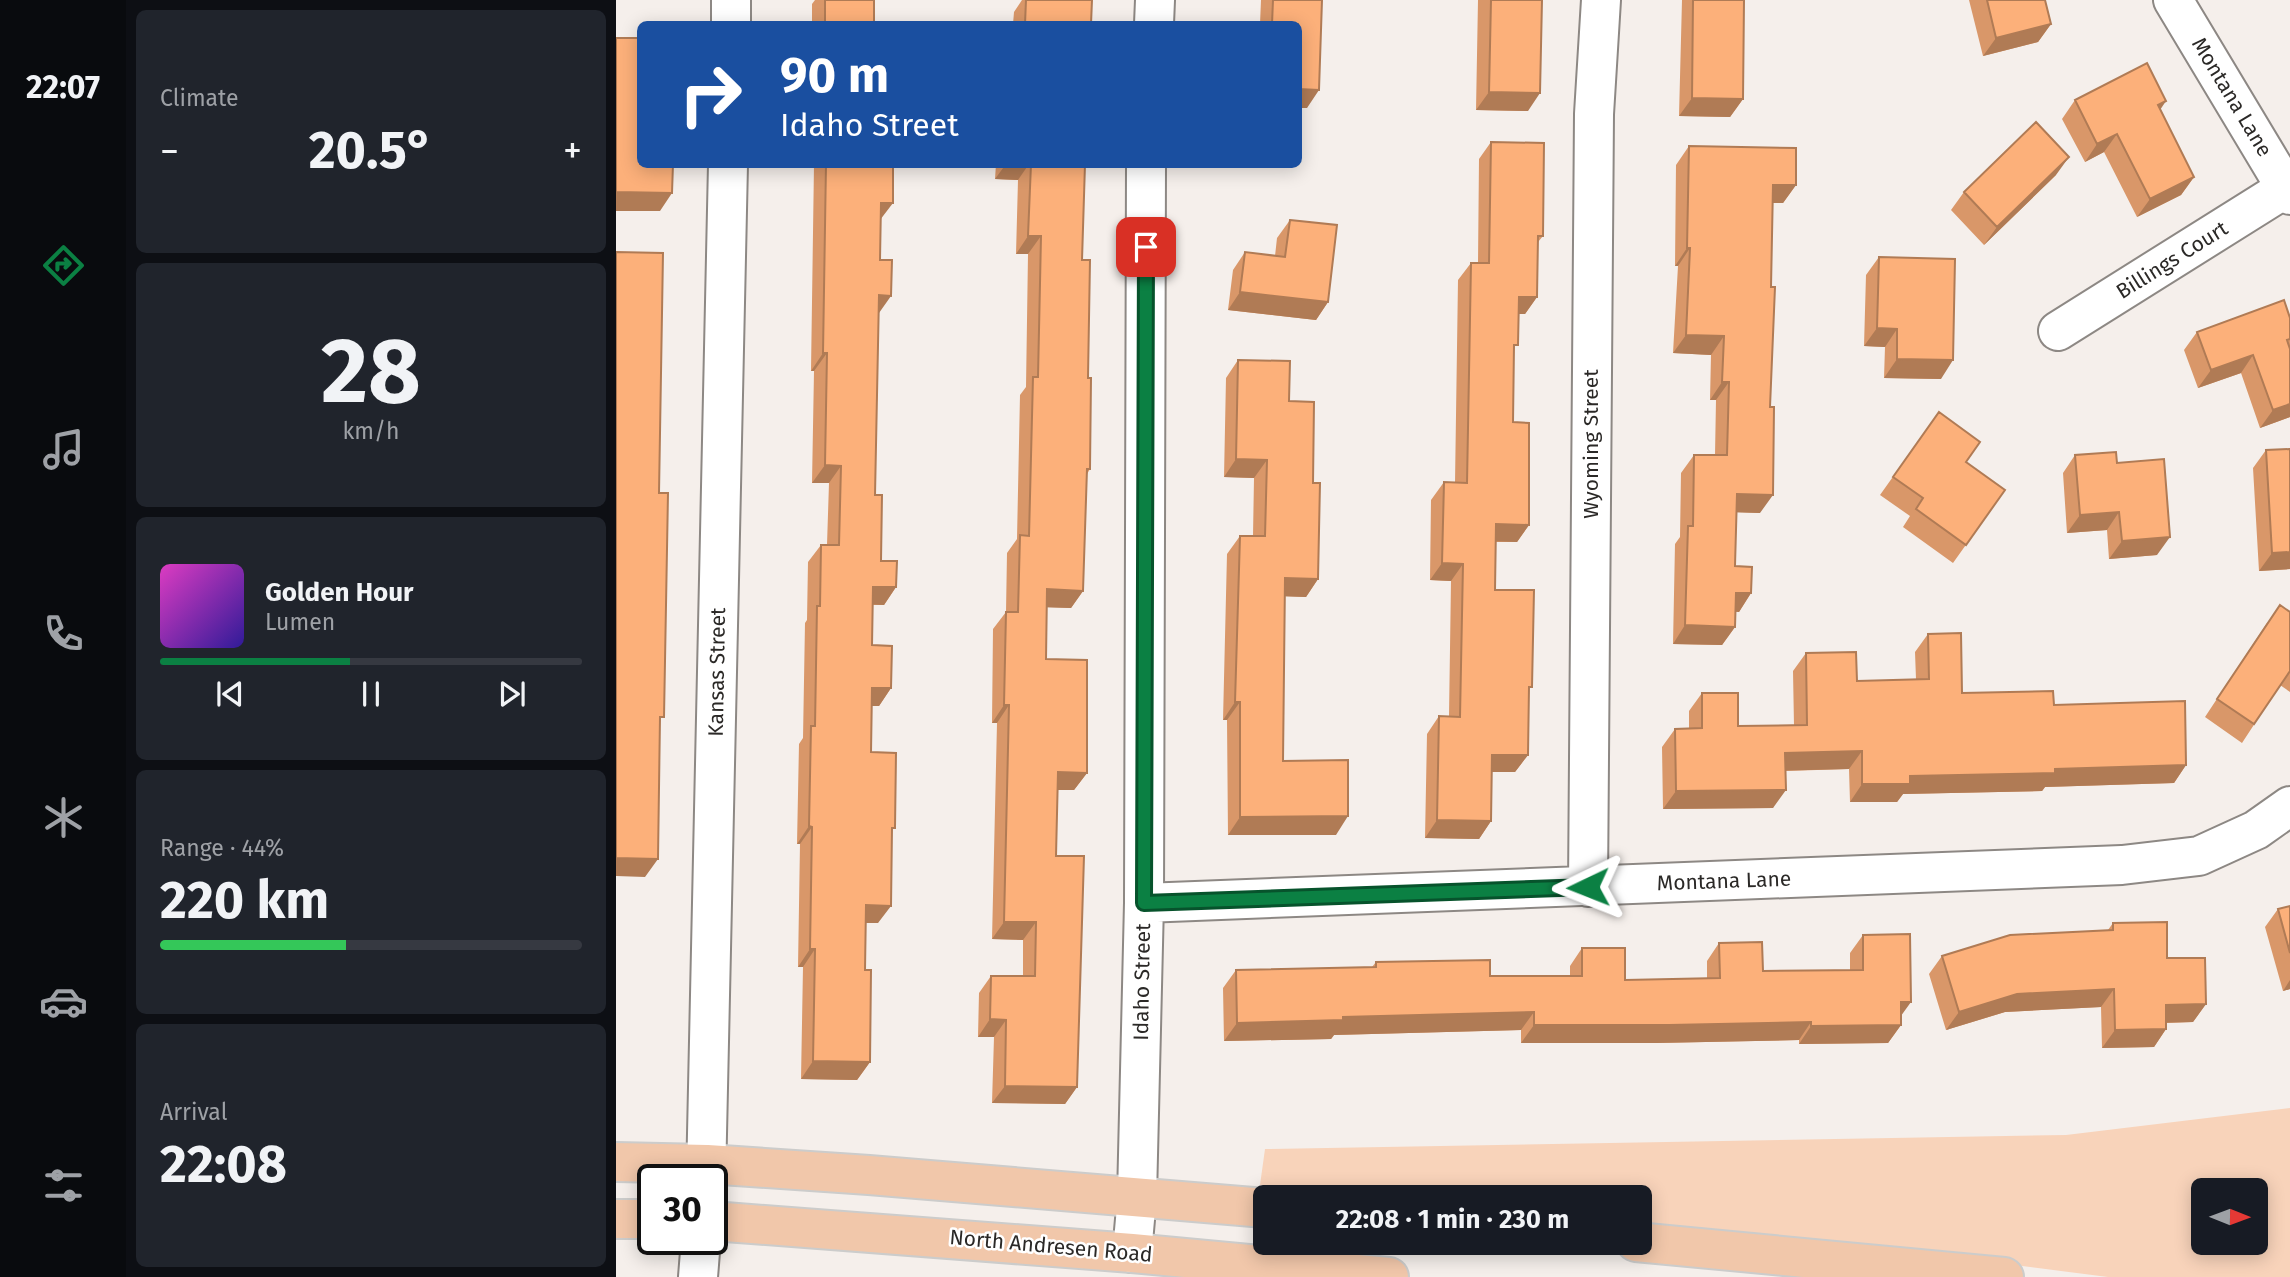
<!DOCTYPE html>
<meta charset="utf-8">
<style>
body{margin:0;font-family:"Fira Sans",sans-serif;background:#20242c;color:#f1f3f6;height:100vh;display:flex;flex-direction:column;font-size:26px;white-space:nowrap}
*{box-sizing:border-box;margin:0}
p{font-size:23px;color:#9ea1a6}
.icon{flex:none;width:38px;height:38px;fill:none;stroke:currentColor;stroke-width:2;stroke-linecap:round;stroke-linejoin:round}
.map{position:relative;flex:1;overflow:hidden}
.details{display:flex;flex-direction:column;gap:10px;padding:10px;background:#0d0f14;width:490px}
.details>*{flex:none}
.hud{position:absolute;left:21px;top:21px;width:665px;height:147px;border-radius:10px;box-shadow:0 4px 18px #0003;background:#1a4fa0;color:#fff;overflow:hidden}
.needle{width:46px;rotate:91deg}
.controls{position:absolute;left:1575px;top:1178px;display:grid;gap:14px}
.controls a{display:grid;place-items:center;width:77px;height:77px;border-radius:10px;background:#171b24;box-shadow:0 4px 18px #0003;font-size:35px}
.speed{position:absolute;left:21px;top:1164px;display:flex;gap:14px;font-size:35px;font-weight:700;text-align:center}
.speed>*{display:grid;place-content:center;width:91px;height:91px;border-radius:50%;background:#171b24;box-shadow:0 4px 18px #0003;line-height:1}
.speed .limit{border:4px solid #111;border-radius:10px;background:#fff;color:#111}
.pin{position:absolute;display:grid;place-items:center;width:60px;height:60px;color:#fff;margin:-30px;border-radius:14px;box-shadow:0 4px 10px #0006}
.me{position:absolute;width:77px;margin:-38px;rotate:268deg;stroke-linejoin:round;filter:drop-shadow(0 0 5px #0008)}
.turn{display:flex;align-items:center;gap:24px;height:147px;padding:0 28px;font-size:32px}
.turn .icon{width:91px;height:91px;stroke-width:2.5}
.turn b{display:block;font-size:49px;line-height:60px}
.big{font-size:52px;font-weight:700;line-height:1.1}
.details .tile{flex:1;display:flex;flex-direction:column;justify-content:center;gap:10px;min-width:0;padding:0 24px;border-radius:10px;background:#20242c}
.details .dial{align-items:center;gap:0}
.dial b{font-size:91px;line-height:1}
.song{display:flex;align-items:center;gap:21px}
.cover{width:84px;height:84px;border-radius:10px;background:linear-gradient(135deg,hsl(310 70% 55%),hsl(250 70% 35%))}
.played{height:7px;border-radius:4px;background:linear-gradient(90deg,#0b8043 45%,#363941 45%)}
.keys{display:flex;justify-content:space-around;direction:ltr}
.heat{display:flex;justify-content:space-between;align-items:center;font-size:38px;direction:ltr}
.charge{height:10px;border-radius:5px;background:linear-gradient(90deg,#34c759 44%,#363941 0)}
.trip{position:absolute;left:637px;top:1185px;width:399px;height:70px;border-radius:10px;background:#171b24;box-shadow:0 4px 18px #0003;font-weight:700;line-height:70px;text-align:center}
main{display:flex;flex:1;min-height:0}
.tabs{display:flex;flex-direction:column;width:126px;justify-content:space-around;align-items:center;background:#090b0e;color:#9ea1a6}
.tabs .icon{width:49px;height:49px}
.tabs .current{color:#0b8043}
.tabs b{font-size:32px;color:#f1f3f6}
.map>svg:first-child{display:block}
.green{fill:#f8d3ba;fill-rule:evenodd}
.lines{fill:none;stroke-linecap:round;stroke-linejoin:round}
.minor-casing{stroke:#8d8884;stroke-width:42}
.major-casing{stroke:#cccccb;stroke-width:42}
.minor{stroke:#fff;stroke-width:38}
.major{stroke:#f1c7aa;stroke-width:38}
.wall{fill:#d99769}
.shaded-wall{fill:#b07b55}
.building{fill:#fcb07a;stroke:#b07b55;stroke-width:2}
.route-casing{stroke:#07532c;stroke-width:18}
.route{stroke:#0b8043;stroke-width:12}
.labels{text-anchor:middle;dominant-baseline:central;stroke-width:5;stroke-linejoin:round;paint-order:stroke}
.street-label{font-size:21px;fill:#2b2927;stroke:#fff}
</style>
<main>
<nav class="tabs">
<b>22:07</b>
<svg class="icon current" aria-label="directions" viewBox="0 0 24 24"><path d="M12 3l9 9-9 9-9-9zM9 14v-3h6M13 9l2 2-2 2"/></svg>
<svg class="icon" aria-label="music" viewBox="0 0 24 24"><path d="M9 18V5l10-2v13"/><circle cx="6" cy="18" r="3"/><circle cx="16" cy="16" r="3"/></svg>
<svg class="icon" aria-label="phone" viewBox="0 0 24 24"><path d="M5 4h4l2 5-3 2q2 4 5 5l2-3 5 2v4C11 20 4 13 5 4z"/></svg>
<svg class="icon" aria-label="climate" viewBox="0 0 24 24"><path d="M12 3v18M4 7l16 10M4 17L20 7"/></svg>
<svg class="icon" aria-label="car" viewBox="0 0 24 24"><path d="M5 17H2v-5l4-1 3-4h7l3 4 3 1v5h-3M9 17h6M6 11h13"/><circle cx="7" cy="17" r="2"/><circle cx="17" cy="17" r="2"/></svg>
<svg class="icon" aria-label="filters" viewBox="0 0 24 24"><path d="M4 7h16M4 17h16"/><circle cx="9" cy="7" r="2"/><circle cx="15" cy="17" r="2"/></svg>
</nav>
<section class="details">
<div class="tile"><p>Climate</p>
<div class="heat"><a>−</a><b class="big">20.5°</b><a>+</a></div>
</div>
<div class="tile dial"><b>28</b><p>km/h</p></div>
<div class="tile">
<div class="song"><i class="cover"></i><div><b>Golden Hour</b><p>Lumen</p></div></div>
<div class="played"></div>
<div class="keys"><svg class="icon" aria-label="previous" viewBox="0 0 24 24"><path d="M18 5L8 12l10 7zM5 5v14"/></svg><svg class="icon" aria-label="pause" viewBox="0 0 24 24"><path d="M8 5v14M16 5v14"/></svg><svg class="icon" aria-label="next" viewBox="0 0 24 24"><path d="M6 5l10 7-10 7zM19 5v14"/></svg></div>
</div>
<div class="tile"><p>Range · 44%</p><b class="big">220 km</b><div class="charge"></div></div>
<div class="tile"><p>Arrival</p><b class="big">22:08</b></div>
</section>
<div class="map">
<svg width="1674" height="1277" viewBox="0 0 1674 1277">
<rect width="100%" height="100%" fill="#f5efeb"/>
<path class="green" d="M 1674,1108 L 1674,1277 L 1492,1277 L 1241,1245 L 1024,1223 L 1024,1197 L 762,1197 L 644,1185 L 649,1149 L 1450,1135 ZM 1587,1190 L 1640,1190 L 1640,1242 L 1587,1242 Z"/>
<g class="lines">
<g class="minor-casing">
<path id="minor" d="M 1557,0 L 1674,195
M 115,24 L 115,0
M 538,24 L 539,0
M 1442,331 L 1670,188
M 972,887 L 978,114 L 985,0
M 528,903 L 1506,865 L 1583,856 L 1640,830 L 1674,806
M 90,1180 L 112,164
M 516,1253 L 521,1197 L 528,903 L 530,164
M 82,1277 L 85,1239"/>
</g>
<g class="major-casing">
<path id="major" d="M 0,1162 L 91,1164 L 253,1175 L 649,1208
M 0,1219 L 37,1219
M 96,1221 L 516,1253 L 773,1277
M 1020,1242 L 1388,1277"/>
</g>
<use href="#minor" class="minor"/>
<use href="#major" class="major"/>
</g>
<path class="wall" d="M 199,0 L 258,0 L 258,24 L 196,24 L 196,4 Z
M 406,0 L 476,0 L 475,24 L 397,24 L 398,12 Z
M 645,0 L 706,0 L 691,108 L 682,24 L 644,24 Z
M 862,0 L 926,0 L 912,111 L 860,110 Z
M 1066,0 L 1128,0 L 1127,99 L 1114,117 L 1063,116 Z
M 1353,0 L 1429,0 L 1435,24 L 1422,42 L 1367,56 Z
M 1459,100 L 1544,110 L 1578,177 L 1565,195 L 1521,217 L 1488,152 L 1469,162 L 1446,119 Z
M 875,142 L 927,236 L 922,242 L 921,297 L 909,314 L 903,314 L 898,351 L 897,422 L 913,525 L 901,542 L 880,542 L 879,590 L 913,692 L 912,755 L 899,772 L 876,772 L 875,821 L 863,839 L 809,838 L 811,734 L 823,716 L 833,716 L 835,581 L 814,580 L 815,500 L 828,482 L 839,483 L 842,280 L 855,263 L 862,263 L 863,159 Z
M 1073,146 L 1180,185 L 1167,203 L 1157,203 L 1144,513 L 1120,512 L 1119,566 L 1135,593 L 1123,612 L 1119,611 L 1119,627 L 1106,645 L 1057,644 L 1059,544 L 1064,537 L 1065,473 L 1078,455 L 1099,455 L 1100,400 L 1094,400 L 1095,355 L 1057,353 L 1062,266 L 1059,266 L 1060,165 Z
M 198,164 L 277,164 L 265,219 L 259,495 L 265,561 L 280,587 L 268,605 L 257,605 L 256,645 L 275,688 L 263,706 L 256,706 L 255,752 L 276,832 L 262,923 L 250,923 L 249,970 L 254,1062 L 241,1080 L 185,1079 L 187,967 L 182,967 L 184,844 L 181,844 L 183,744 L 187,738 L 189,623 L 191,620 L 192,562 L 205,545 L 211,545 L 213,483 L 196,483 L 198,371 L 195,371 Z
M 380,164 L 469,164 L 466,260 L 472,378 L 474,469 L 471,474 L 467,591 L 455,608 L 431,607 L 430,659 L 471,773 L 458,790 L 441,790 L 440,856 L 461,1087 L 449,1104 L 376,1103 L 378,1037 L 362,1037 L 363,993 L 375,976 L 407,976 L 407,940 L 376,939 L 381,723 L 376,723 L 377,629 L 390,612 L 391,553 L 401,539 L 404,395 L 410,387 L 412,254 L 400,254 L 402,180 L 379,179 Z
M 1440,175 L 1368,245 L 1335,210 L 1348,192 Z
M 674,220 L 712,302 L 700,320 L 612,310 L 617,270 L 629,252 L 659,256 L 661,238 Z
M 1263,257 L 1325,379 L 1268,378 L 1269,347 L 1248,346 L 1250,275 Z
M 1674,318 L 1674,417 L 1644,428 L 1625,373 L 1582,388 L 1568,350 L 1581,332 Z
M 622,360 L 673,401 L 697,483 L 702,579 L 690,597 L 669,596 L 667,761 L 720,835 L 612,835 L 611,720 L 607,720 L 611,554 L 624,536 L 637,536 L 638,478 L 608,477 L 610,378 Z
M 1323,412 L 1350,462 L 1389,490 L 1337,563 L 1287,527 L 1294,516 L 1264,495 Z
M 1650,450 L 1674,569 L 1643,571 L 1637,468 Z
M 1459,455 L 1501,463 L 1541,555 L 1493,559 L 1491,530 L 1451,533 L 1447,473 Z
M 1674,612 L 1674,692 L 1664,685 L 1626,743 L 1589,717 L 1651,623 Z
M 1312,634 L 1346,693 L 1438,705 L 1570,765 L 1558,783 L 1429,787 L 1426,791 L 1287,794 L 1281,802 L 1234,802 L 1233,769 L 1169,771 L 1157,808 L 1047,809 L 1046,747 L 1059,729 L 1073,728 L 1073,711 L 1086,693 L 1122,726 L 1178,726 L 1177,671 L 1190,653 L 1241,681 L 1300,679 L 1299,652 Z
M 1674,906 L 1674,989 L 1667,991 L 1649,927 L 1662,909 Z
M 1497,923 L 1551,958 L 1590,1004 L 1577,1022 L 1550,1023 L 1550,1029 L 1538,1047 L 1486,1048 L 1485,1007 L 1389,1012 L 1330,1030 L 1313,974 L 1326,956 L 1492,930 Z
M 1247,935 L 1285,1017 L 1285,1025 L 1272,1043 L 1183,1044 L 1183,1040 L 1040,1043 L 905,1043 L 905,1030 L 718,1035 L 715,1039 L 608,1041 L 607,988 L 620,970 L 756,967 L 760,962 L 874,976 L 954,976 L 954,966 L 966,948 L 1009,980 L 1091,978 L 1091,961 L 1103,943 L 1147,971 L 1234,970 L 1234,953 Z"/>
<path class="shaded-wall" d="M 1435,24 L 1422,42 L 1367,56 L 1380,38 Z
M 682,89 L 703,90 L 691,108 L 682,108 Z
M 873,92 L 924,93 L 912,111 L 860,110 Z
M 1076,98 L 1127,99 L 1114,117 L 1063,116 Z
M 1550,101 L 1538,119 L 1542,105 Z
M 1501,134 L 1488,152 L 1469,162 L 1481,144 Z
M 1453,157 L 1440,175 L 1368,245 L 1381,227 Z
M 390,164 L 413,164 L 402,180 L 379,179 Z
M 1578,177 L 1565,195 L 1521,217 L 1534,199 Z
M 1157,185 L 1180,185 L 1167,203 L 1144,203 Z
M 0,192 L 56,193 L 44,211 L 0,211 Z
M 265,203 L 277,203 L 264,220 Z
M 412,236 L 425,236 L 412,254 L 400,254 Z
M 1071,248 L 1074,248 L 1062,266 L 1059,266 Z
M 624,292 L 712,302 L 700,320 L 612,310 Z
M 263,295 L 275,296 L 263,313 Z
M 903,297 L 921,297 L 909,314 L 891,314 Z
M 1261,328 L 1281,329 L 1269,347 L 1248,346 Z
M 1070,335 L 1108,336 L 1095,355 L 1057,353 Z
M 207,353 L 211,353 L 198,371 L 195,371 Z
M 1637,355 L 1625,373 L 1582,388 L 1595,370 Z
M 1281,359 L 1337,360 L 1325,379 L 1268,378 Z
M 1106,382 L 1113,382 L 1100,400 L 1094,400 Z
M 1674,404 L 1674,417 L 1644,428 L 1657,410 Z
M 620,459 L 651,460 L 638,478 L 608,477 Z
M 209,465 L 225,466 L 213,483 L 196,483 Z
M 1121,494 L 1157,495 L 1144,513 L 1108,512 Z
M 1503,512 L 1491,530 L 1451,533 L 1464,515 Z
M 880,524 L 913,525 L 901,542 L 868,541 Z
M 1554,537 L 1541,555 L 1493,559 L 1506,541 Z
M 1674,552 L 1674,569 L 1643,571 L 1656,553 Z
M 826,563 L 847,564 L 835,581 L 814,580 Z
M 669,578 L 702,579 L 690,597 L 656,596 Z
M 257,587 L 280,587 L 268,605 L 245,604 Z
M 431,589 L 467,591 L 455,608 L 419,607 Z
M 1120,593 L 1135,593 L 1123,612 L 1107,611 Z
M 1069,625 L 1119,627 L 1106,645 L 1057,644 Z
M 256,688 L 275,688 L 263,706 L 244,706 Z
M 619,702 L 624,702 L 611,720 L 607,720 Z
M 388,705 L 393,705 L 381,723 L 376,723 Z
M 1246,751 L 1233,769 L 1156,771 L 1169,753 Z
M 876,755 L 912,755 L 899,772 L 864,772 Z
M 1570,765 L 1558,783 L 1429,787 L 1426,791 L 1287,794 L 1281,802 L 1234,802 L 1246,784 L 1294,776 L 1439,769 Z
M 442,772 L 471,773 L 458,790 L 429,790 Z
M 1170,790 L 1157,808 L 1047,809 L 1060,791 Z
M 732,816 L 720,835 L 612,835 L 624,817 Z
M 821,820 L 875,821 L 863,839 L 809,838 Z
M 193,826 L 196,827 L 184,844 L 181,844 Z
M 0,858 L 42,859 L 29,877 L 0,876 Z
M 250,905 L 275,906 L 262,923 L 238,923 Z
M 388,922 L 420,922 L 407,940 L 376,939 Z
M 194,949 L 199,949 L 187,967 L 182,967 Z
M 1674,980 L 1674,989 L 1667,991 Z
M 1498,989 L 1485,1007 L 1389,1012 L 1330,1030 L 1343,1012 L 1401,994 Z
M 1285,1002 L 1295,1002 L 1282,1020 Z
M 1590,1004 L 1577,1022 L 1538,1023 L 1550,1005 Z
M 918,1012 L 905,1030 L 718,1035 L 715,1039 L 608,1041 L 621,1023 L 727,1017 Z
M 374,1019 L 390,1020 L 378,1037 L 362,1037 Z
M 1195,1022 L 1183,1040 L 1040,1043 L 905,1043 L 918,1025 Z
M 1285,1025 L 1272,1043 L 1183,1044 L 1195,1026 Z
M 1550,1029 L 1538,1047 L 1486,1048 L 1499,1030 Z
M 197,1061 L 254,1062 L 241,1080 L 185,1079 Z
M 389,1086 L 461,1087 L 449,1104 L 376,1103 Z"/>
<path class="building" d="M 209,0 L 258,0 L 258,24 L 209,24 Z
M 410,0 L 476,0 L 475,24 L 409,24 Z
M 657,0 L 706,0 L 703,90 L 682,89 L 682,24 L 656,24 Z
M 875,0 L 926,0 L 924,93 L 873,92 Z
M 1077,0 L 1128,0 L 1127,99 L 1076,98 Z
M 1371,0 L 1429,0 L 1435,24 L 1380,38 Z
M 0,38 L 24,38 L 24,164 L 57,164 L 56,193 L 0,192 Z
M 1531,63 L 1550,101 L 1542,105 L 1578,177 L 1534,199 L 1501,134 L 1481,144 L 1459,100 Z
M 1420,122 L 1453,157 L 1381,227 L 1348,192 Z
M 875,142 L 928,143 L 927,236 L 922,236 L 921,297 L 903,297 L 902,345 L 898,345 L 897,422 L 913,423 L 913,525 L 880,524 L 879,590 L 918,590 L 916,687 L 913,687 L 912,755 L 876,755 L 875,821 L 821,820 L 823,716 L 844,717 L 847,564 L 826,563 L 828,482 L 851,483 L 855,263 L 873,263 Z
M 1073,146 L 1180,148 L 1180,185 L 1157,185 L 1155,287 L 1159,287 L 1154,407 L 1158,407 L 1157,495 L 1121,494 L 1119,566 L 1136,567 L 1135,593 L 1120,593 L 1119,627 L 1069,625 L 1072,526 L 1077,526 L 1078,455 L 1111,455 L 1113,382 L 1106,382 L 1108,336 L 1070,335 L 1074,248 L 1071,248 Z
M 210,164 L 277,164 L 277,203 L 265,203 L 264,260 L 276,260 L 275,296 L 263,295 L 259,495 L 266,495 L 265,561 L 281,561 L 280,587 L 257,587 L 256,645 L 276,646 L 275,688 L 256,688 L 255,752 L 280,753 L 279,828 L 276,828 L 275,906 L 250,905 L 249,970 L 255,970 L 254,1062 L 197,1061 L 199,949 L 194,949 L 196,827 L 193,826 L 195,726 L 199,726 L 201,606 L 204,606 L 205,545 L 223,545 L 225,466 L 209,465 L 211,353 L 207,353 Z
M 415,164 L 469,164 L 466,260 L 474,260 L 472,378 L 475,378 L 474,469 L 471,469 L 467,591 L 431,589 L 430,659 L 471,660 L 471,773 L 442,772 L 440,856 L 468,856 L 461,1087 L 389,1086 L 390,1020 L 374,1019 L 375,976 L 419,976 L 420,922 L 388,922 L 393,705 L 388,705 L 390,612 L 402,612 L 404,535 L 413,536 L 417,377 L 422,377 L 425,236 L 412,236 Z
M 674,220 L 721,225 L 712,302 L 624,292 L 629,252 L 669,257 Z
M 0,252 L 47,253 L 43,493 L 52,493 L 48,717 L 44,717 L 42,859 L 0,858 Z
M 1263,257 L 1339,259 L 1337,360 L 1281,359 L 1281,329 L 1261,328 Z
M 1668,300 L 1674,318 L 1674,339 L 1671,340 L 1674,349 L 1674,404 L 1657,410 L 1637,355 L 1595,370 L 1581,332 Z
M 622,360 L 674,361 L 673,401 L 698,402 L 697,483 L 704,483 L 702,579 L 669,578 L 667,761 L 732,760 L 732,816 L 624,817 L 624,702 L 619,702 L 624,536 L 649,536 L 651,460 L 620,459 Z
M 1323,412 L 1364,442 L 1350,462 L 1389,490 L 1350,545 L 1300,509 L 1307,498 L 1277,477 Z
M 1674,449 L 1674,552 L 1656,553 L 1650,450 Z
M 1500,452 L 1501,463 L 1548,459 L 1554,537 L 1506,541 L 1503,512 L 1464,515 L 1459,455 Z
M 1664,605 L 1674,612 L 1674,671 L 1638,724 L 1601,699 Z
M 1345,633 L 1346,693 L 1437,691 L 1438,705 L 1569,701 L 1570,765 L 1439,769 L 1439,773 L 1294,776 L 1294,784 L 1246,784 L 1246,751 L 1169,753 L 1170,790 L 1060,791 L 1059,729 L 1086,728 L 1086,693 L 1122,693 L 1122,726 L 1191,725 L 1190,653 L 1240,652 L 1241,681 L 1313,679 L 1312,634 Z
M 1674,906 L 1674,953 L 1662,909 Z
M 1551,922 L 1551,958 L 1589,958 L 1590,1004 L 1550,1005 L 1550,1029 L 1499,1030 L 1498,989 L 1401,994 L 1343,1012 L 1326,956 L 1394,935 L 1497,930 L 1497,923 Z
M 1294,934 L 1295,1002 L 1285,1002 L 1285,1025 L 1195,1026 L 1195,1022 L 1053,1025 L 918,1025 L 918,1012 L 727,1017 L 727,1020 L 621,1023 L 620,970 L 760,967 L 760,962 L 874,960 L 874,976 L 966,976 L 966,948 L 1009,948 L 1009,980 L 1104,978 L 1103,943 L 1146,942 L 1147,971 L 1247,970 L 1247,935 Z"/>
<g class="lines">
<g class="route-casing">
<path id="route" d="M 530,247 L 528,903 L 972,887"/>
</g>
<use href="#route" class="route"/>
</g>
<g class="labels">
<g class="street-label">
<text transform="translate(1616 97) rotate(59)">Montana Lane</text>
<text transform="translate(1556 260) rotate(-32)">Billings Court</text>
<text transform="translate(975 444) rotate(-90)">Wyoming Street</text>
<text transform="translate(101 672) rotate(-89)">Kansas Street</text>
<text transform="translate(1108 881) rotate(-2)">Montana Lane</text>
<text transform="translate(526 982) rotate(-89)">Idaho Street</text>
<text transform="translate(435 1246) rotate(5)">North Andresen Road</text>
</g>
</g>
</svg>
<div class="controls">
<a><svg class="needle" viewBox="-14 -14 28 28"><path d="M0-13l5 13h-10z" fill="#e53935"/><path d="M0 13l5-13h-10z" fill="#9ea1a6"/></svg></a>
</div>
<div class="speed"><div class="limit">30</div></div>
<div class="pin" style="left:530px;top:247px;background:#d93025"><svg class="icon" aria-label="arrive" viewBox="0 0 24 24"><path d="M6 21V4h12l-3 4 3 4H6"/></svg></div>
<svg class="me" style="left:972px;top:887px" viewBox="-20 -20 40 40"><path d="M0-17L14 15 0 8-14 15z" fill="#0b8043" stroke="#fff" stroke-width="4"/></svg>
<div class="trip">22:08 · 1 min · 230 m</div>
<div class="hud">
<div class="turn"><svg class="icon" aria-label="right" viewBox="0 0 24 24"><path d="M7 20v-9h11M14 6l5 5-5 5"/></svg><div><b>90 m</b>Idaho Street</div></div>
</div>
</div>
</main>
